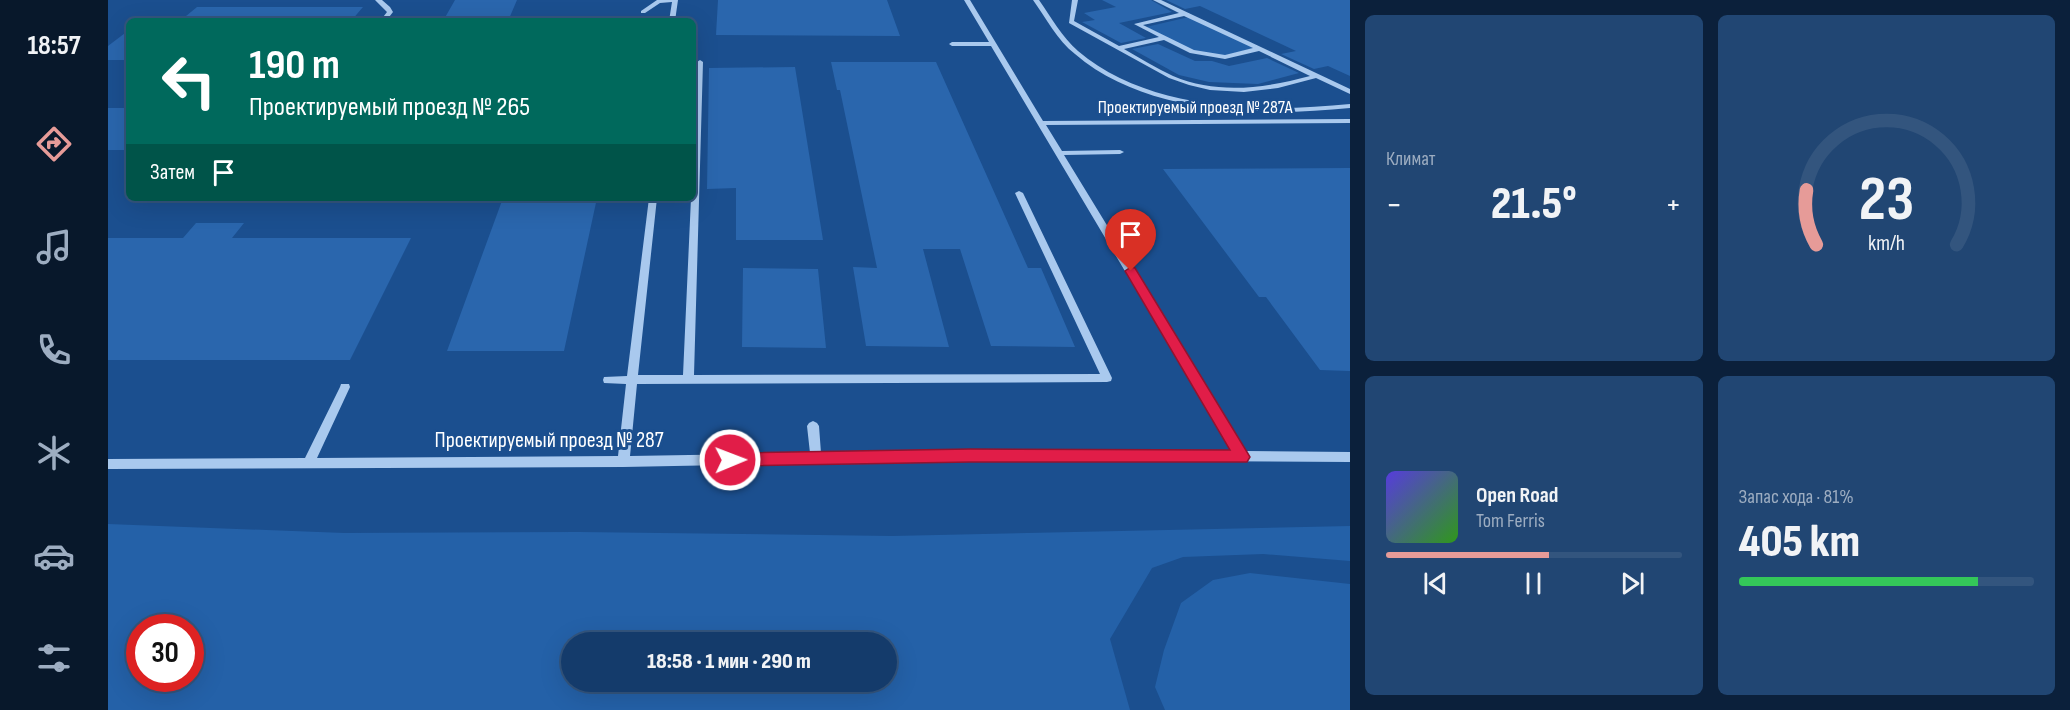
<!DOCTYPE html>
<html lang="ru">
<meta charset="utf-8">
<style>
body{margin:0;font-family:"Sofia Sans Condensed",sans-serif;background:#214673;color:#f1f3f6;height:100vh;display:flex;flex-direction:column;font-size:22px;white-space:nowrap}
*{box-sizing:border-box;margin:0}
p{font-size:20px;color:#9dadc1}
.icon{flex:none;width:33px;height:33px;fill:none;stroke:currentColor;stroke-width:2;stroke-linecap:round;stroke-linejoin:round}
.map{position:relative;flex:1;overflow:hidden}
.side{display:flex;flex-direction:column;gap:15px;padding:15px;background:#0b203b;width:720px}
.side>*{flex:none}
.banner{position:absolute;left:18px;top:18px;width:570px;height:183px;border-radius:9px;box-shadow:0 6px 24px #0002,0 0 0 2px #33557e;background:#00695c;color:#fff;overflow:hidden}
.speed{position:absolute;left:18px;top:614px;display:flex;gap:12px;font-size:30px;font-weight:700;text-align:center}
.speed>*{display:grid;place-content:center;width:78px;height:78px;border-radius:50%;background:#143b6b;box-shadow:0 6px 24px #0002,0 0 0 2px #33557e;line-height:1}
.speed .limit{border:9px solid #d22;background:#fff;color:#111}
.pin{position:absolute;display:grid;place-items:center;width:51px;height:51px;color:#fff;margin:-62px -26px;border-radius:50% 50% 50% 0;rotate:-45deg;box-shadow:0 0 6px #0007}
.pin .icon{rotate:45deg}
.me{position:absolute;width:66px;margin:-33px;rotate:89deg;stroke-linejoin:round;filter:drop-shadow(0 0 4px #0008)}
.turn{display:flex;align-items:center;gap:21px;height:126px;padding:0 24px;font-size:27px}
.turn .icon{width:78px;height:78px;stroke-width:2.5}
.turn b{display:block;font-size:42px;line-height:51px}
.then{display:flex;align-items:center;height:57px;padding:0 24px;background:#0003;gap:12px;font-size:22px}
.big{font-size:45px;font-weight:800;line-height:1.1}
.side .tile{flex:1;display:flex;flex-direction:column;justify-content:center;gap:9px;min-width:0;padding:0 21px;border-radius:9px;background:#214673}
.side .dial{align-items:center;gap:0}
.dial svg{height:156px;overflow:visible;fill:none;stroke:#33557e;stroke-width:7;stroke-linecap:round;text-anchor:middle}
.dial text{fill:#f1f3f6;stroke:none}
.song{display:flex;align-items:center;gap:18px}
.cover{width:72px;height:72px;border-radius:9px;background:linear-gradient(135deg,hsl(250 70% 55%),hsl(110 70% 35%))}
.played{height:6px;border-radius:3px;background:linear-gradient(90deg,#e69b98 55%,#33557e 55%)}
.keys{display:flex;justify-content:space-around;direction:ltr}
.heat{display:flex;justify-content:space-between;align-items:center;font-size:33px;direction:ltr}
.charge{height:9px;border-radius:4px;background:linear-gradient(90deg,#34c759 81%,#33557e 0)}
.side .tiles{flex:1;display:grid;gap:15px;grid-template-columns:repeat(2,1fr)}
.trip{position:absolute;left:453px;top:632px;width:336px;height:60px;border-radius:30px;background:#143b6b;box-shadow:0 6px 24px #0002,0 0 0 2px #33557e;font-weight:800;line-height:60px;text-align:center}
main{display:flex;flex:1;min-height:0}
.tabs{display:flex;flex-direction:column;width:108px;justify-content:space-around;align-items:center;background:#08182b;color:#9dadc1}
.tabs .icon{width:42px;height:42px}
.tabs .active{color:#e69b98}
.tabs b{font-size:27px;color:#f1f3f6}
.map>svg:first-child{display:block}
.green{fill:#2461a8;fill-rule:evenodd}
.building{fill:#2a66ad}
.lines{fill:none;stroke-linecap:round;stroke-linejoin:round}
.minor{fill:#a9c9ee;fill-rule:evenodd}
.route{fill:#e11d48;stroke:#92132f;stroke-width:1.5}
.labels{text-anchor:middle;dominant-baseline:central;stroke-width:6;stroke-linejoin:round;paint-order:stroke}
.far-street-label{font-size:18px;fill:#fff;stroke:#1b4f8f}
.street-label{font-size:22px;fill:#fff;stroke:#1b4f8f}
</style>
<main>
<nav class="tabs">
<b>18:57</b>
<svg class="icon active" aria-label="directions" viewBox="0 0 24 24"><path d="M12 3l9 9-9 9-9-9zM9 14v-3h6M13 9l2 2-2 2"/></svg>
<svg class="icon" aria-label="music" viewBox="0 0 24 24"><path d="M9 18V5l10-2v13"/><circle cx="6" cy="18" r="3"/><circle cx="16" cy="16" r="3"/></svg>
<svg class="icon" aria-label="phone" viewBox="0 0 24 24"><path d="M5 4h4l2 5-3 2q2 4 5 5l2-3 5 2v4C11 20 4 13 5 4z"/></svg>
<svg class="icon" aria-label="climate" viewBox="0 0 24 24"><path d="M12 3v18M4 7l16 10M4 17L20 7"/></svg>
<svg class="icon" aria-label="car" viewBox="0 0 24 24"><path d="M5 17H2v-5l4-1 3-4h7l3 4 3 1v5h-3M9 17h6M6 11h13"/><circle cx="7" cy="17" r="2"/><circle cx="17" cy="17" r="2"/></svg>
<svg class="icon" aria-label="filters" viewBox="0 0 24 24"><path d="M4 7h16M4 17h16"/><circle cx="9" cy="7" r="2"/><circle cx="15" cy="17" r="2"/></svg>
</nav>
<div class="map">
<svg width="1242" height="710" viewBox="0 0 1242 710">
<rect width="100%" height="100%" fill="#1b4f8f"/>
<path class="green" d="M 1081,17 L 1147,48 L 1115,56 L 1083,50 L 1038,27 Z
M 0,524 L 236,533 L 470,532 L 784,536 L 1242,526 L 1242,561 L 1155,554 L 1075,557 L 1044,568 L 1002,639 L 1022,710 L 0,710 ZM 32,627 L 82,627 L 82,678 L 32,678 ZM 464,642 L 778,642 L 778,681 L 464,681 Z
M 1142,573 L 1242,584 L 1242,710 L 1057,710 L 1047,687 L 1056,650 L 1073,603 L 1105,580 Z"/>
<path class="building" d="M 347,0 L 409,0 L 400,21 L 335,21 Z
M 610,0 L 779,0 L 792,36 L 608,35 Z
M 994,0 L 1043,0 L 1064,12 L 1011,23 L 1038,38 L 1013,43 L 974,22 L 987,20 L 976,13 L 1008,7 Z
M 1058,0 L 1242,0 L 1242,76 L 1220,66 L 1206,69 L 1173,54 L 1188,51 L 1092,6 L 1077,9 Z
M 89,7 L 255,7 L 243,21 L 72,21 Z
M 21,30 L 21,60 L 0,60 L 0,46 Z
M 1050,44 L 1087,61 L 1104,61 L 1121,66 L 1159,58 L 1191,73 L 1150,84 L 1101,82 L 1071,75 L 1024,49 Z
M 723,62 L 828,62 L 920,268 L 933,268 L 967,347 L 883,346 L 852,249 L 815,249 L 841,347 L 758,346 L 745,267 L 769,268 L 732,90 L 729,90 Z
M 687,67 L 715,240 L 628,240 L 628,188 L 599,189 L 601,68 Z
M 0,108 L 21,108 L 21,150 L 0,150 Z
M 1242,168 L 1242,371 L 1212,370 L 1158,297 L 1151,297 L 1055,169 Z
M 395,198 L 489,198 L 456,351 L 339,351 Z
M 88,223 L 136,223 L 124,238 L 303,238 L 242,360 L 0,360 L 0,238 L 75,238 Z
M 635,268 L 710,269 L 718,348 L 634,347 Z"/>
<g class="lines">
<path class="minor" d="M 267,0 L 274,0 L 282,7 L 285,12 L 278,21 L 272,21 L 279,12 Z
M 549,0 L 570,0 L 567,21 L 561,21 L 564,2 L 552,3 L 537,13 L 533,13 L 533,11 Z
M 856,0 L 862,0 L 935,121 L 1242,119 L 1242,123 L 938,125 L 954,151 L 1012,150 L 1016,152 L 1012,154 L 956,155 L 1137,451 L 1242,452 L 1242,462 L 862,460 L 515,467 L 0,469 L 0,459 L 197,458 L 232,387 L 233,384 L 241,384 L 242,387 L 209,458 L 510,456 L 518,384 L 496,383 L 495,380 L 496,377 L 519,376 L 541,198 L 549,198 L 530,375 L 575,375 L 583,198 L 585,198 L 585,146 L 589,62 L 592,60 L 595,62 L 586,375 L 992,374 L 907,193 L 911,191 L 915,193 L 1004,378 L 1003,381 L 999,382 L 529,384 L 522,456 L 702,453 L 699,426 L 701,423 L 705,421 L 709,423 L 711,426 L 713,453 L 862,450 L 1124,451 L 883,46 L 844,46 L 841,44 L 844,42 L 881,42 Z
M 925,0 L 931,0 C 943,17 954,37 970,51 C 1040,111 1155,113 1242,104 L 1242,108 C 1154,117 1038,115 967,54 C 949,40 938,18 925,0 Z
M 964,0 L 970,0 L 966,21 L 1011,46 L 1051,37 L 1026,24 L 1071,13 L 1045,0 L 1053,0 L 1242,89 L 1242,94 L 1208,78 L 1170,88 L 1136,92 L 1102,90 L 1081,85 L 1061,78 L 961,23 ZM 1076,16 L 1145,48 L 1117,55 L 1086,50 L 1035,25 ZM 1056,40 L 1082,53 L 1117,59 L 1151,51 L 1202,76 C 1157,88 1110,95 1065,76 C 1048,68 1032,58 1016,49 Z"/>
</g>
<path class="route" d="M 1023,267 L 1027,268 L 1139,452 L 1142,457 L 1139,462 L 862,462 L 622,466 L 614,460 L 622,453 L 862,449 L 1122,450 L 1017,271 Z"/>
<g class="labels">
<g class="far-street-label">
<text x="1087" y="107">Проектируемый проезд № 287А</text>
</g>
<g class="street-label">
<text x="441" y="440">Проектируемый проезд № 287</text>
</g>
</g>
</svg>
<div class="speed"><div class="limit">30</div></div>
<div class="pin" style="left:1023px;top:271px;background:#d93025"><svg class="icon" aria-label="arrive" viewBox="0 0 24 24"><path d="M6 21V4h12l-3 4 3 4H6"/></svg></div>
<svg class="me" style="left:622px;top:460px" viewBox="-20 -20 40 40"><circle r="17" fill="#e11d48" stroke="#fff" stroke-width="3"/><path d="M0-11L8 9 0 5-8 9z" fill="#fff"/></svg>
<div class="trip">18:58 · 1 мин · 290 m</div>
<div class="banner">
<div class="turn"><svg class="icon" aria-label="left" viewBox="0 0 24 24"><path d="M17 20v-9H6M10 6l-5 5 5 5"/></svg><div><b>190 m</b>Проектируемый проезд № 265</div></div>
<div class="then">Затем<svg class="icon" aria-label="arrive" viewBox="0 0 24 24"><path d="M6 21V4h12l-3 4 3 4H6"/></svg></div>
</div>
</div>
<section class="side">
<div class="tiles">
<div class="tile"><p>Климат</p>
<div class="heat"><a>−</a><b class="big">21.5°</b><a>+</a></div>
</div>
<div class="tile dial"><svg viewBox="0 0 100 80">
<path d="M14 69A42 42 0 1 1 86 69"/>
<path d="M14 69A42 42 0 0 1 9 41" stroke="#e69b98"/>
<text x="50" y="56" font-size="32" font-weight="700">23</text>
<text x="50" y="72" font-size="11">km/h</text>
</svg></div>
<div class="tile">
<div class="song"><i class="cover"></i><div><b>Open Road</b><p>Tom Ferris</p></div></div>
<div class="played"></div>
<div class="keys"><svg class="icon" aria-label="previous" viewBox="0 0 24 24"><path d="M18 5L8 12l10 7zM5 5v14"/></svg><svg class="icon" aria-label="pause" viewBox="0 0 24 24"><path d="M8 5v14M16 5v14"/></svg><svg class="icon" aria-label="next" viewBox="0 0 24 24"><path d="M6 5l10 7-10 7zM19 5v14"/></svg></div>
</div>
<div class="tile"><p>Запас хода · 81%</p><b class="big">405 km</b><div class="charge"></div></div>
</div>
</section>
</main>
